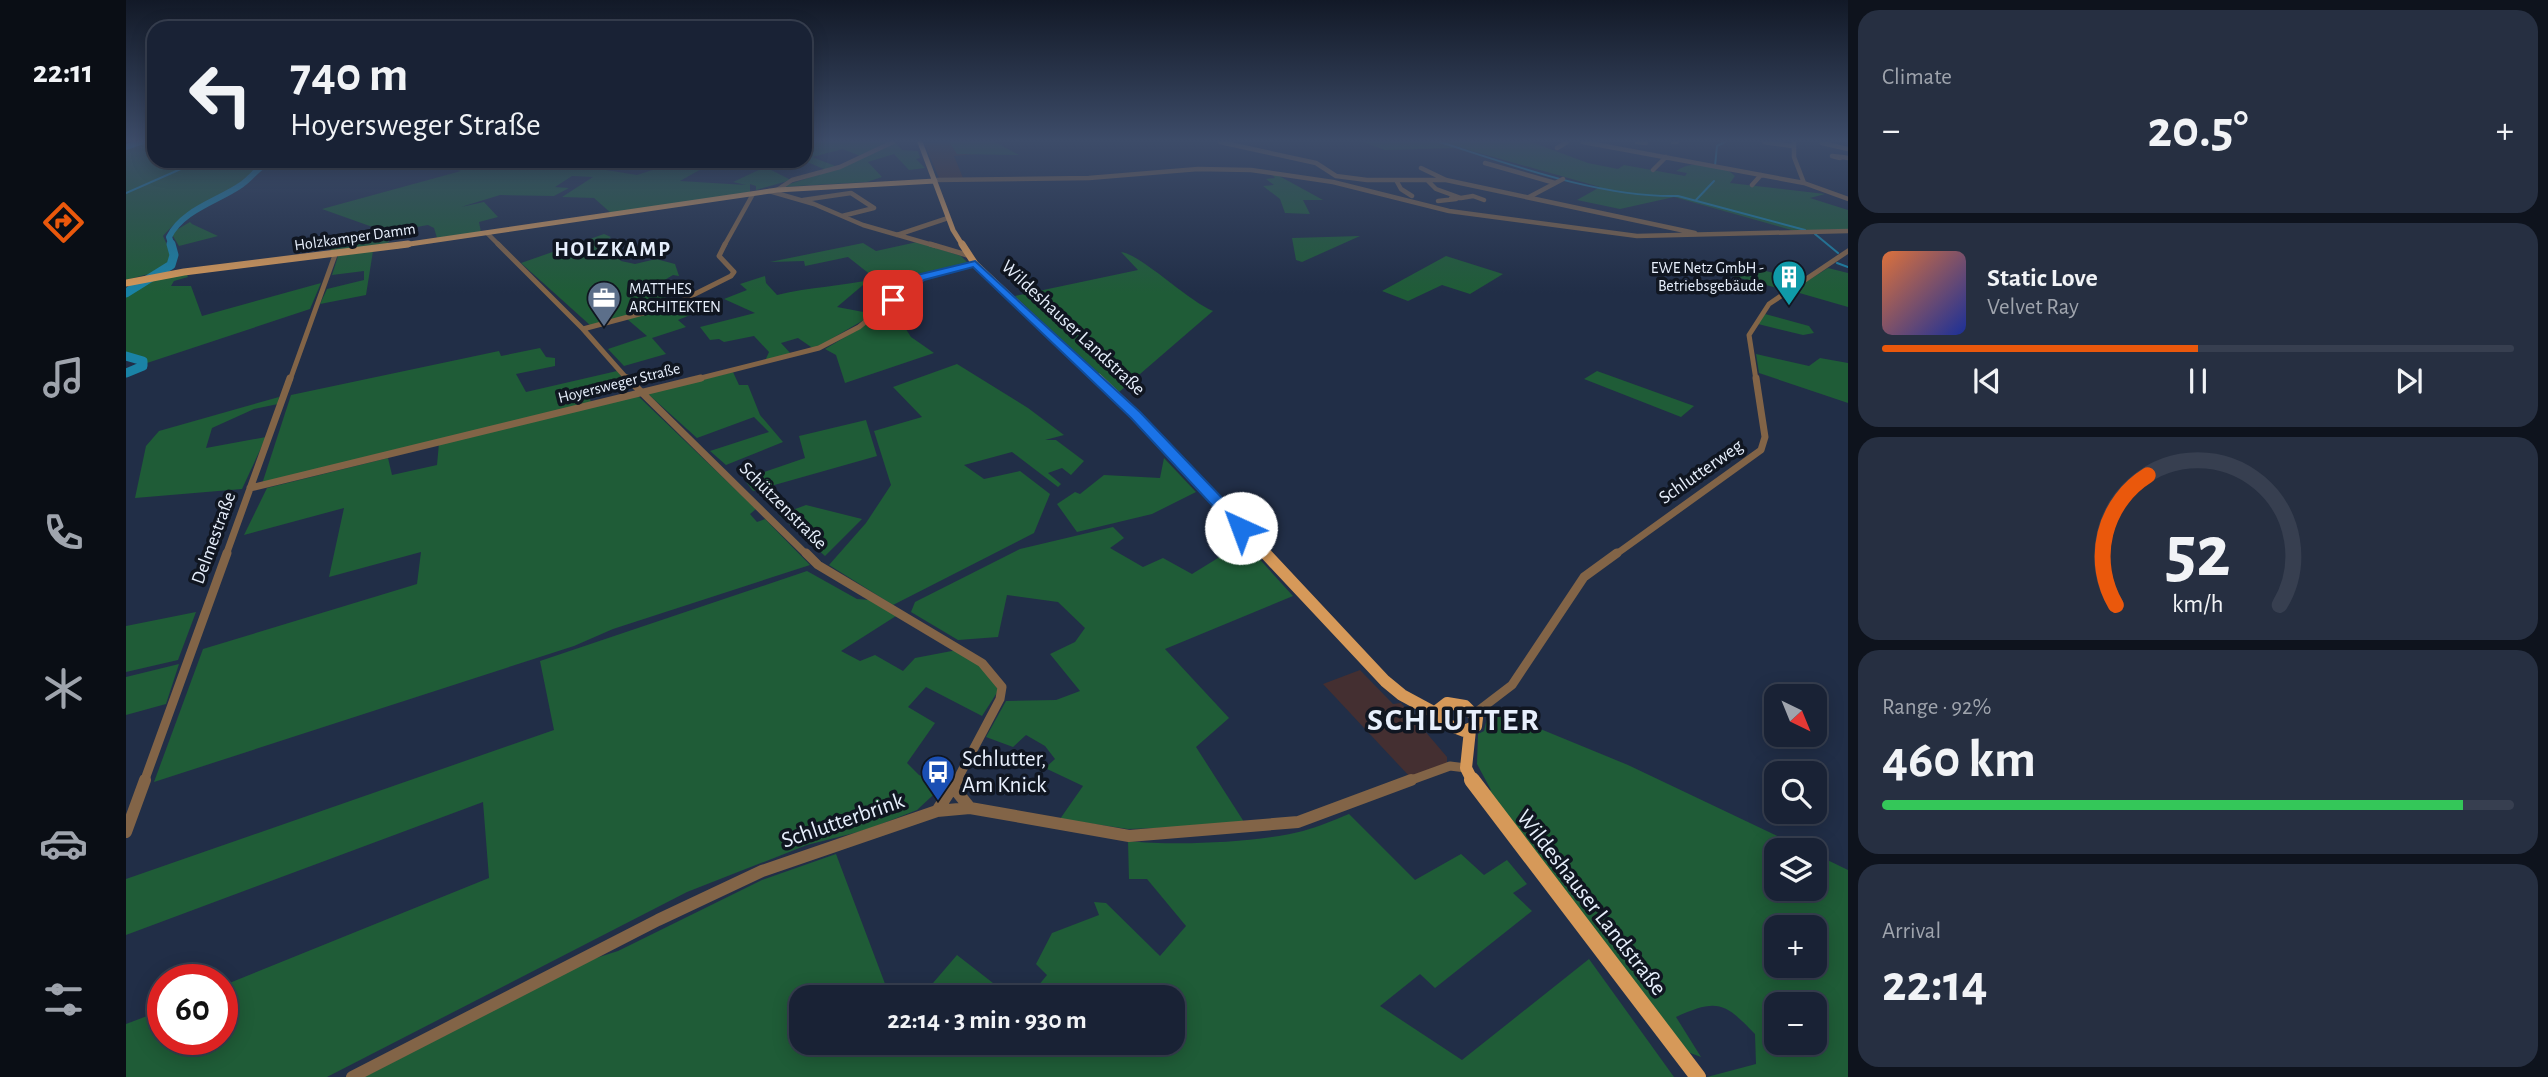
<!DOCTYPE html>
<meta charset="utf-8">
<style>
body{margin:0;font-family:"Alegreya Sans",sans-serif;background:#262f41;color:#f1f3f6;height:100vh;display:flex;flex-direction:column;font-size:26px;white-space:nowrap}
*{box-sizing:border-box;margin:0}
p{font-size:23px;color:#9fa4ad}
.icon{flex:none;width:38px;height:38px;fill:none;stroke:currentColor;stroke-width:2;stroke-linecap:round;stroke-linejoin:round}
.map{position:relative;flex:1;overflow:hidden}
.sheet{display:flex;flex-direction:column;gap:10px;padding:10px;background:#0e131d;width:700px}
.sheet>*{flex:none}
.guide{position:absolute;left:21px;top:21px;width:665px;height:147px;border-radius:21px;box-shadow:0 4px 18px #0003,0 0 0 2px #373f50;background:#192235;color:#f1f3f6;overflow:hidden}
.needle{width:46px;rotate:137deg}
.fabs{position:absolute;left:1638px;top:684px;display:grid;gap:14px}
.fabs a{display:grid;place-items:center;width:63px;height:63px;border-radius:14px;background:#192235;box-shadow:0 4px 18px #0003,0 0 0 2px #373f50;font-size:35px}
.speed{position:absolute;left:21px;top:964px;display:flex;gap:14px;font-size:35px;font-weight:700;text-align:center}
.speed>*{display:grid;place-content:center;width:91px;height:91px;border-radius:50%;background:#192235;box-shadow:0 4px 18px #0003,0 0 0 2px #373f50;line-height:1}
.speed .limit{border:10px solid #d22;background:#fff;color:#111}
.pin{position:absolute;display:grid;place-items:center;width:60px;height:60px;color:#fff;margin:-30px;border-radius:14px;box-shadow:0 4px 10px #0006}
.me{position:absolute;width:77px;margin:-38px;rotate:317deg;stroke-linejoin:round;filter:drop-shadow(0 0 5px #0008)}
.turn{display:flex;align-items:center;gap:24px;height:147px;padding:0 28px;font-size:32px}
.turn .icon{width:91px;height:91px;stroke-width:2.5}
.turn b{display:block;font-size:49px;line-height:60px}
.big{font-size:52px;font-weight:600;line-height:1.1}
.sheet .widget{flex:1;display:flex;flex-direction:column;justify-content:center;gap:10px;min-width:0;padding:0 24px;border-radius:21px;background:#262f41}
.sheet .dial{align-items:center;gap:0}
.dial svg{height:182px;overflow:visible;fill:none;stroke:#373f50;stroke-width:7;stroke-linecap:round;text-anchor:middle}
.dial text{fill:#f1f3f6;stroke:none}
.song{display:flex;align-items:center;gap:21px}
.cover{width:84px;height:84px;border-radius:10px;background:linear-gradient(135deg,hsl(20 70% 55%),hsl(230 70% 35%))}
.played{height:7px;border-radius:4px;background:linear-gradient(90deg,#ea580c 50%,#373f50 50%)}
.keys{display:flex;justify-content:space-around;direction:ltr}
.heat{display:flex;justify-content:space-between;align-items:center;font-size:38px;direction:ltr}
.charge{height:10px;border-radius:5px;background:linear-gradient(90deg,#34c759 92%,#373f50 0)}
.trip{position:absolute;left:663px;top:985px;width:396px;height:70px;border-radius:21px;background:#192235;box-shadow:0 4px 18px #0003,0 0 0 2px #373f50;font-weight:600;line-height:70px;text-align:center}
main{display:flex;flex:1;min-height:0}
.menu{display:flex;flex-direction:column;width:126px;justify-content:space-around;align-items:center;background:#0a0e15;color:#9fa4ad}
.menu .icon{width:49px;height:49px}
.menu .on{color:#ea580c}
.menu b{font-size:32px;color:#f1f3f6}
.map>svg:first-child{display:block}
.commercial{fill:#442f31}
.green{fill:#1f5c37;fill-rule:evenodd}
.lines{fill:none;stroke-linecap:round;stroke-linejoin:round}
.stream{stroke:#1a83a6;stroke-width:2}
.river-far1{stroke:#1a83a6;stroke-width:6}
.river{stroke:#1a83a6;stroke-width:9}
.minor-far4{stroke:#826447;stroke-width:4.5}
.minor-far3{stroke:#826447;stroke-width:5}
.minor-far2{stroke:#826447;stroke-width:7}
.minor-far1{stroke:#826447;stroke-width:9}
.minor{stroke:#826447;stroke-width:12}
.major-far4{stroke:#d69959;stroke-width:5}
.major-far3{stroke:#d69959;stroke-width:7}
.major-far2{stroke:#d69959;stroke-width:10}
.major-far1{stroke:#d69959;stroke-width:12}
.major{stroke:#d69959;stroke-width:16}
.route{fill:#1a73e8;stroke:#114b97;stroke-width:2}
.labels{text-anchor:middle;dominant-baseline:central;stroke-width:7;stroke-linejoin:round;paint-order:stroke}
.far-street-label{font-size:16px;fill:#e7effc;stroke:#101621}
.far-poi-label{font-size:16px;fill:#e7effc;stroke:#101621;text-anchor:end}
.street-label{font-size:19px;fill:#e7effc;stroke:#101621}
.far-district-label{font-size:21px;font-weight:bold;letter-spacing:2px;fill:#e7effc;stroke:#101621}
.near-poi-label{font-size:23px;fill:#e7effc;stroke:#101621;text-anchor:start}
.near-street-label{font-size:23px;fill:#e7effc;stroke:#101621}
.near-district-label{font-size:32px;font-weight:bold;letter-spacing:2px;fill:#e7effc;stroke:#101621}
</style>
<main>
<nav class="menu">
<b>22:11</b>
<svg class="icon on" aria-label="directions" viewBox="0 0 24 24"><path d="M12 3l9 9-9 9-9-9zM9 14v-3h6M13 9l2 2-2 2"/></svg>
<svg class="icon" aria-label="music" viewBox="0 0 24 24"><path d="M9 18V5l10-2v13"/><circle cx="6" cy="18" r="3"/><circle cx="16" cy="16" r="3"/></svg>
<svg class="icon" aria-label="phone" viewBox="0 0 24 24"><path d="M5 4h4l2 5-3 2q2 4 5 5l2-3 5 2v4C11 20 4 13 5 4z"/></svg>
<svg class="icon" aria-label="climate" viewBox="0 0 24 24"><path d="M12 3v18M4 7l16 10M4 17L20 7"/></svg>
<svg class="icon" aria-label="car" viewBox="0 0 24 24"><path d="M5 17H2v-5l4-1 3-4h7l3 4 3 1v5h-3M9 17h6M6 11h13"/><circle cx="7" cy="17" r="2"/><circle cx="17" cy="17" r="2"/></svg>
<svg class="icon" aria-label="filters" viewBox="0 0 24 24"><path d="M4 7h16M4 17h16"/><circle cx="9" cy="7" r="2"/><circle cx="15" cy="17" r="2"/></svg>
</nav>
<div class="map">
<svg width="1722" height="1077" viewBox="0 0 1722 1077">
<rect width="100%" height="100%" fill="#212e47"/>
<path class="commercial" d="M 823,142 L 832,154 L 852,154 L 828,156 L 837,178 L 813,178 L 798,143 Z
M 1234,670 L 1267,704 L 1275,703 L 1321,757 L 1321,763 L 1284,777 L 1197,684 Z"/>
<path class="green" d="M 13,142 L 28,142 L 28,161 L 143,161 L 128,168 L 124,180 C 95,193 58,211 37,236 L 46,256 L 38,270 L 0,280 L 0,145 Z
M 679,142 L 763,142 L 734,156 L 717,149 L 686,157 L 712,167 L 700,170 L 679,161 Z
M 769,142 L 776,150 L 792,151 L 794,158 L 790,159 L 799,168 L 783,170 L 768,154 L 742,162 L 756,177 L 741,182 L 654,187 L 701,172 Z
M 823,142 L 869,142 L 893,155 L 831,154 Z
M 1237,142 L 1405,142 L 1462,163 L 1492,169 L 1498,165 L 1559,176 L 1561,173 L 1550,171 C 1565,160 1595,162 1609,176 L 1604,183 L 1699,194 L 1684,198 L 1722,210 L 1722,229 L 1669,231 L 1548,197 L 1494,209 L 1451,200 L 1474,187 L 1325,145 L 1329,148 L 1259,150 Z
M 300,161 L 468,161 L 455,166 L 511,175 L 548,163 L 562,168 L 572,165 L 577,168 L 554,181 L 620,185 L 607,182 L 639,167 L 665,180 L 630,190 L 630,186 L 624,184 L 624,192 L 486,214 L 468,198 L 436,197 L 467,177 L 446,176 L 429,187 L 443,188 L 428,196 L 374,195 L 335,207 L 358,202 L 372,217 L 353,222 L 355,232 L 311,238 L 308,228 L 302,225 L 268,231 L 261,245 L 210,252 L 190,243 L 255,230 L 196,209 L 335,171 Z
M 1144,172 L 1146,172 L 1197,200 L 1177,200 L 1184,214 L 1159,213 L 1154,199 L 1137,186 L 1148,185 L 1140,179 L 1149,178 Z
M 64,222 L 66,224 L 92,236 L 53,246 L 45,233 Z
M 478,234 L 485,237 L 478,242 L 495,261 L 509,264 L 530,259 L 549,264 L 553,276 L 547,275 L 522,290 L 540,298 L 538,302 L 544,304 L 465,326 L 395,263 Z
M 1234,236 L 1176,262 L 1170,260 L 1166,238 Z
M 791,242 L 835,256 L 842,263 L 789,277 L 737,285 L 711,307 L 748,314 L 688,349 L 672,338 L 655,343 L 666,355 L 639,361 L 643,352 L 628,336 L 598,342 L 593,339 L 584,340 L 574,327 L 629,313 L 598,299 L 621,290 L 614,284 L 639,276 L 640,283 L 651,295 C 684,287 716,286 750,279 L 722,257 L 684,265 L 679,266 L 678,261 L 644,262 L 737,243 L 750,251 Z
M 247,251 L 240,295 L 194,304 L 201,289 L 238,280 L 238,271 L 206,275 L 212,256 Z
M 995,252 C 1016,255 1062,301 1087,311 L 992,393 L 889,296 L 1012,270 Z
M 1320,256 L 1377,274 L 1344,294 L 1316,285 L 1282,301 L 1256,291 Z
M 1608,263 L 1672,279 L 1655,289 L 1595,273 Z
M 1702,268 L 1722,273 L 1722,307 L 1670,292 L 1670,288 Z
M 60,273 L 62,277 L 48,281 L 45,286 L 65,286 L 76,316 L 195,283 L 184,309 L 21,363 L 0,355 L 0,294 L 19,281 Z
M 558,301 L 574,311 L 552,320 L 560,327 L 526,338 L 540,354 L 498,366 L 482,349 L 521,336 L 501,319 Z
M 765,306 L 785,337 L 808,353 L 719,383 L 710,355 L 699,349 L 753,317 Z
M 1639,314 L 1683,326 L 1688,333 L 1677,335 L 1632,324 Z
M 414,348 L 420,357 L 429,358 L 429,366 L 390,374 L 400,392 L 491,371 L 499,381 L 461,391 L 465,402 L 136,484 L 165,395 L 373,351 L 375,356 Z
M 1630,354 L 1683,366 L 1694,358 L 1722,363 L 1722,403 L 1633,373 Z
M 831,364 L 902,408 L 938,435 L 919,440 L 930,440 L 958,461 L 945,475 L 936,468 L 922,473 L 935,484 L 932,487 L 886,452 L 838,465 L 858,479 L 894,471 L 924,494 L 908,533 L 767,605 L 703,565 L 740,523 L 765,485 L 748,431 L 796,417 L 767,387 Z
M 1471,371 L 1568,406 L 1555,417 L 1458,379 Z
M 607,372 L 613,385 L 622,385 L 634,415 L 657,442 L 600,465 L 584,451 L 643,432 L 628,417 L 571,438 L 521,393 Z
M 510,394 L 630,509 L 624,514 L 631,522 L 639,519 L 684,565 L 487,629 L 448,646 L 28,782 L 77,649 L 291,584 L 295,552 L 203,577 L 218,508 L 118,535 L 141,488 L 262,458 L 266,475 L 311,465 L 313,443 Z
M 153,397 L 152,404 L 128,409 L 86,428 L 80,448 L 140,437 L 116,489 L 9,498 L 20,446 L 33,431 Z
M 740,420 L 751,456 L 627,491 L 618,479 L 679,458 L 673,436 Z
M 1038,458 L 1070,492 L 1026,514 L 951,532 L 931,504 L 949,492 L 954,494 L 978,475 L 1034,478 Z
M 680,505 L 736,519 L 699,556 L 653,515 Z
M 987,527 L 998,538 L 984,548 L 1017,567 L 1037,558 L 1066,574 L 1118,542 L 1167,596 L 1039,649 L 1103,718 L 1070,747 L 1120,825 L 1002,829 L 934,819 L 957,786 L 919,768 L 929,759 L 919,746 L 900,735 L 887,747 L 860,737 L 880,701 L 930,700 L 954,691 L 924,654 L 949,642 L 959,628 L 932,602 L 881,595 L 872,637 L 832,640 L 785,612 L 789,602 L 894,549 Z
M 681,571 L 731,599 L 744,600 L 770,616 L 715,651 L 734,661 L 749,655 L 777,671 L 789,658 L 831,650 L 853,663 L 874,688 L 856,716 L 800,687 L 782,707 L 809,723 L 781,763 L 793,775 L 818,785 L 791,810 L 740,830 L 681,845 L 561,892 L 201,1077 L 0,1077 L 0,1024 L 37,1010 L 37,1040 L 96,1040 L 96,986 L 363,878 L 357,802 L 0,935 L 0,879 L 428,730 L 414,661 Z
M 70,612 L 52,660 L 0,672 L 0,626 Z
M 53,664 L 40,704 L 0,715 L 0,677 Z
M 1371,711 L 1502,765 L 1681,850 L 1650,850 L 1650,889 L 1689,889 L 1689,854 L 1722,870 L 1722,1077 L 1581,1077 L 1630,1064 L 1629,1034 C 1599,1003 1592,998 1550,1017 L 1575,1057 L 1559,1051 L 1360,791 L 1365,790 L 1351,764 L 1352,734 L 1358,731 L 1362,714 ZM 1650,928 L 1689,928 L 1689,966 L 1650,966 ZM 1650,1004 L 1689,1004 L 1689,1043 L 1650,1043 Z
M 1223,814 L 1289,880 L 1335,854 L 1358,875 L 1381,860 L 1401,884 L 1387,893 L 1406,911 L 1309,988 L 1294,974 L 1254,1006 L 1336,1060 L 1463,959 L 1548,1077 L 238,1077 L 467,959 L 492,951 L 636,880 L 710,854 L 764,997 L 676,998 L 676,1043 L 1046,1043 L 1046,998 L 903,997 L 921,975 L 910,964 L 926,933 L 973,915 L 968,902 L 980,903 L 1034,956 L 1060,926 L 1021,879 L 1003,879 L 1002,841 C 1049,846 1131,843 1177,831 C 1192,827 1208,820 1223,814 Z
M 831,955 L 885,997 L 795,997 Z"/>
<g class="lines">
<path class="stream" d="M 1314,142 C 1386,165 1476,198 1552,196 L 1679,230
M 309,163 L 319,161
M 1589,166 L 1591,146 L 1599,142
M 0,193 L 73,161
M 1570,200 L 1588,181
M 1689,234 L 1712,253
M 1711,263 L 1722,267"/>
<path class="river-far1" d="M 0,147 L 15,142
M 46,246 L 43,237 C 56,210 92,201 115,185 C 128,176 130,168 145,161"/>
<path class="river" d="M 0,293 L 45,265 L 48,255 L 45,244
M 0,356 L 17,361 L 17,366 L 0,373"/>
<path class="minor-far4" d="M 1094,142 L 1190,163 L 1210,176
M 1457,142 L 1678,183
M 1511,142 L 1520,143
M 1547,142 L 1551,142
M 1638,142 L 1666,146
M 1668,142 L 1668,157 L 1678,183 L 1722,199
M 1696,143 L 1722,149
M 1431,148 L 1441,142
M 1706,156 L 1716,157 L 1714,158 Z
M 1716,157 L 1722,158
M 1359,163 L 1429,183
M 1295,168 L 1320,180 L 1569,233
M 1527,170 L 1540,157
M 1210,176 L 1241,180 L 1319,180
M 809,180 L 963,178 L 1072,169 L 1125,170 L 1207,182 L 1323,211 L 1511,236 L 1722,231
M 1270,180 L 1275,189 L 1286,196
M 1302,181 L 1310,189 L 1335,198 L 1325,198 L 1327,196
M 1626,185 L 1635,175
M 651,190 L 666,180 L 714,167 L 767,142
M 643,191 L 688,204 L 737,225 L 810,246
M 1403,197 L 1437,179
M 1335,198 L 1347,196 L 1358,200
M 677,200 L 725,193 L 748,208 L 716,216
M 1312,201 L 1330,199
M 361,233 L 374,246
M 771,235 L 822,218
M 598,246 L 627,194"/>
<path class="minor-far3" d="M 372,244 L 457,329 L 502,380
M 804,244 L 841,255
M 457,329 L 547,305 L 605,276 L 608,272 L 593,256 L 599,244
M 164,380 L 209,255
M 567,380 L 693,348 L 733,327 L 795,277 L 849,264
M 1630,380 L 1623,335 L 1643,304 L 1722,251"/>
<path class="minor-far2" d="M 501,378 L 681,555
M 124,488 L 575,378
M 100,555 L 164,378
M 1489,555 L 1635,450 L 1639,437 L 1630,378"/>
<path class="minor-far1" d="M 680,553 L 692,565 L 856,663 L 876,687 L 874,699 L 830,782
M 1348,714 L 1386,685 L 1458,577 L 1491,553
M 18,782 L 101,553
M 1280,782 L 1324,766 L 1340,768"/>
<path class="minor" d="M 828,788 L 844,808
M 811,811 L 831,780
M 0,832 L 19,780
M 226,1077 L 532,920 L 636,871 L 811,811 L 844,808 L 1003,836 L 1172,822 L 1285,780"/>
<path class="major-far4" d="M 794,142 L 827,230 L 837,246
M 270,246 L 651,190 L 809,181"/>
<path class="major-far3" d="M 836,244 L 849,264 L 973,380
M 0,283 L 58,272 L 282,244"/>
<path class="major-far2" d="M 971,378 L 1010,415 L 1141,555"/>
<path class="major-far1" d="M 1139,553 L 1259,681 L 1276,695 L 1313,715
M 1321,703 L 1339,706 L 1351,718 L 1350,726 L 1338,731 L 1320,724 L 1312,710 Z
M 1344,730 L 1340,768 L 1347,782"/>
<path class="major" d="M 1346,780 L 1572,1077"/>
</g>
<linearGradient id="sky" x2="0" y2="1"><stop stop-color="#121927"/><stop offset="0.48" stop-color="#3d4c69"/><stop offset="1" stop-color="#3d4c69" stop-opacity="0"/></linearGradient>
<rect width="1722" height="293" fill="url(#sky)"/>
<path class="route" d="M 849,261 L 1014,412 L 1121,524 L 1121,531 L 1110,531 L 1005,418 L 847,267 L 798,280 L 771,302 L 761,300 L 791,275 Z"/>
<defs>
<g id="building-pin" transform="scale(1.75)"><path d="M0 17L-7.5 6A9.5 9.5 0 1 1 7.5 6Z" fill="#0f9aa8" stroke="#101621"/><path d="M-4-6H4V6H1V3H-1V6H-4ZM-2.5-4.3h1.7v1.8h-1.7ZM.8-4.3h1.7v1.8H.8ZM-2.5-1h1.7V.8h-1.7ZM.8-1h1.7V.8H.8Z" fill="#fff"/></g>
<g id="office-pin" transform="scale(1.75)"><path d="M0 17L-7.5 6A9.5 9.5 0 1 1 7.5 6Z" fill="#5c6f8a" stroke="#101621"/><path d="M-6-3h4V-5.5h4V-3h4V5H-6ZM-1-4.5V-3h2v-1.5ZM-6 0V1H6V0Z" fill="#fff"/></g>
<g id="bus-pin" transform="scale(1.75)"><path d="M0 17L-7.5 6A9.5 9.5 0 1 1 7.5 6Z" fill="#1a4fb4" stroke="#101621"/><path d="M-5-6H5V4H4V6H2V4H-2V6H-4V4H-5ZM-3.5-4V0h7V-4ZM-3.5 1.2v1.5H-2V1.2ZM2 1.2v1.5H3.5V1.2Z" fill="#fff"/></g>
</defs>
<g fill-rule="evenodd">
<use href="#building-pin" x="1663" y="277"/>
<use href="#office-pin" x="478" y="298"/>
<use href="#bus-pin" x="812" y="772"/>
</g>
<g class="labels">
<g class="far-street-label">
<text transform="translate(229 237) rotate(-8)">Holzkamper Damm</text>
<text transform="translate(493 383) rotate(-14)">Hoyersweger Straße</text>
</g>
<g class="far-poi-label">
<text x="1638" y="268">EWE Netz GmbH -<tspan x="1638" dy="18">Betriebsgebäude</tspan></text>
<text x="503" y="289" text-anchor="start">MATTHES<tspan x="503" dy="18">ARCHITEKTEN</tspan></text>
</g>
<g class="street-label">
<text transform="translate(947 328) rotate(43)">Wildeshauser Landstraße</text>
<text transform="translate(1575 472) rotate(-35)">Schlutterweg</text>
<text transform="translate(657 506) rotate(45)">Schützenstraße</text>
<text transform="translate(88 538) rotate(-70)">Delmestraße</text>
</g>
<g class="far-district-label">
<text x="487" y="249">HOLZKAMP</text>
</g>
<g class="near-poi-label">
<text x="836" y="759">Schlutter,<tspan x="836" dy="26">Am Knick</tspan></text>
</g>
<g class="near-street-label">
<text transform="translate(717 821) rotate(-19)">Schlutterbrink</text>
<text transform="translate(1465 903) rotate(52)">Wildeshauser Landstraße</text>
</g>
<g class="near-district-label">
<text x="1328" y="720">SCHLUTTER</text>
</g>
</g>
</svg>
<div class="fabs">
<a><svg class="needle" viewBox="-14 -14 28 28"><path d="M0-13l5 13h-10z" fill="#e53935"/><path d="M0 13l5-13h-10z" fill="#9fa4ad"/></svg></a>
<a><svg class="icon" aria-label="search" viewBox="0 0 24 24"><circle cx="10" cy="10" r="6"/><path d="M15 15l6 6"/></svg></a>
<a><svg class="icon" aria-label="layers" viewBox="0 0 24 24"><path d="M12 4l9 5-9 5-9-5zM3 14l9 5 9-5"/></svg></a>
<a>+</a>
<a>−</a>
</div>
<div class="speed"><div class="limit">60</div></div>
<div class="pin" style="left:767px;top:300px;background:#d93025"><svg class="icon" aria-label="arrive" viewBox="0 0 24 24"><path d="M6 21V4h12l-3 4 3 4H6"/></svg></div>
<svg class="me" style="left:1115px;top:528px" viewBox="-20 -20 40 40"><circle r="19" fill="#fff"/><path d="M0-13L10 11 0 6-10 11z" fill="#1a73e8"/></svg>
<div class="trip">22:14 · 3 min · 930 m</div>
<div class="guide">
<div class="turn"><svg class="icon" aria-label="left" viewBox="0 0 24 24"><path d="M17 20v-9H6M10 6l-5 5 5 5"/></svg><div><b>740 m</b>Hoyersweger Straße</div></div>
</div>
</div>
<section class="sheet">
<div class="widget"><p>Climate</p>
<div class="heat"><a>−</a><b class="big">20.5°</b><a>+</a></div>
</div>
<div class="widget">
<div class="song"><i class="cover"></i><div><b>Static Love</b><p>Velvet Ray</p></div></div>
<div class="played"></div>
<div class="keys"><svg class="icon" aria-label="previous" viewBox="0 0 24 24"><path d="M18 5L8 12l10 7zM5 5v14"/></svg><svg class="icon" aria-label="pause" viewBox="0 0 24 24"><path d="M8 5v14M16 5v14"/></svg><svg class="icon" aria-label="next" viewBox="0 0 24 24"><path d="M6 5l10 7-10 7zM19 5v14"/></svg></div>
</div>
<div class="widget dial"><svg viewBox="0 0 100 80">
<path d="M14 69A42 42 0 1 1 86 69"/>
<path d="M14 69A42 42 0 0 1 28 12" stroke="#ea580c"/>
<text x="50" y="56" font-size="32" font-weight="700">52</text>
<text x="50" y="72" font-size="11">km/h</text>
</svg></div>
<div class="widget"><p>Range · 92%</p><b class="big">460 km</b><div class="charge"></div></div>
<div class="widget"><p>Arrival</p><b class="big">22:14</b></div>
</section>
</main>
